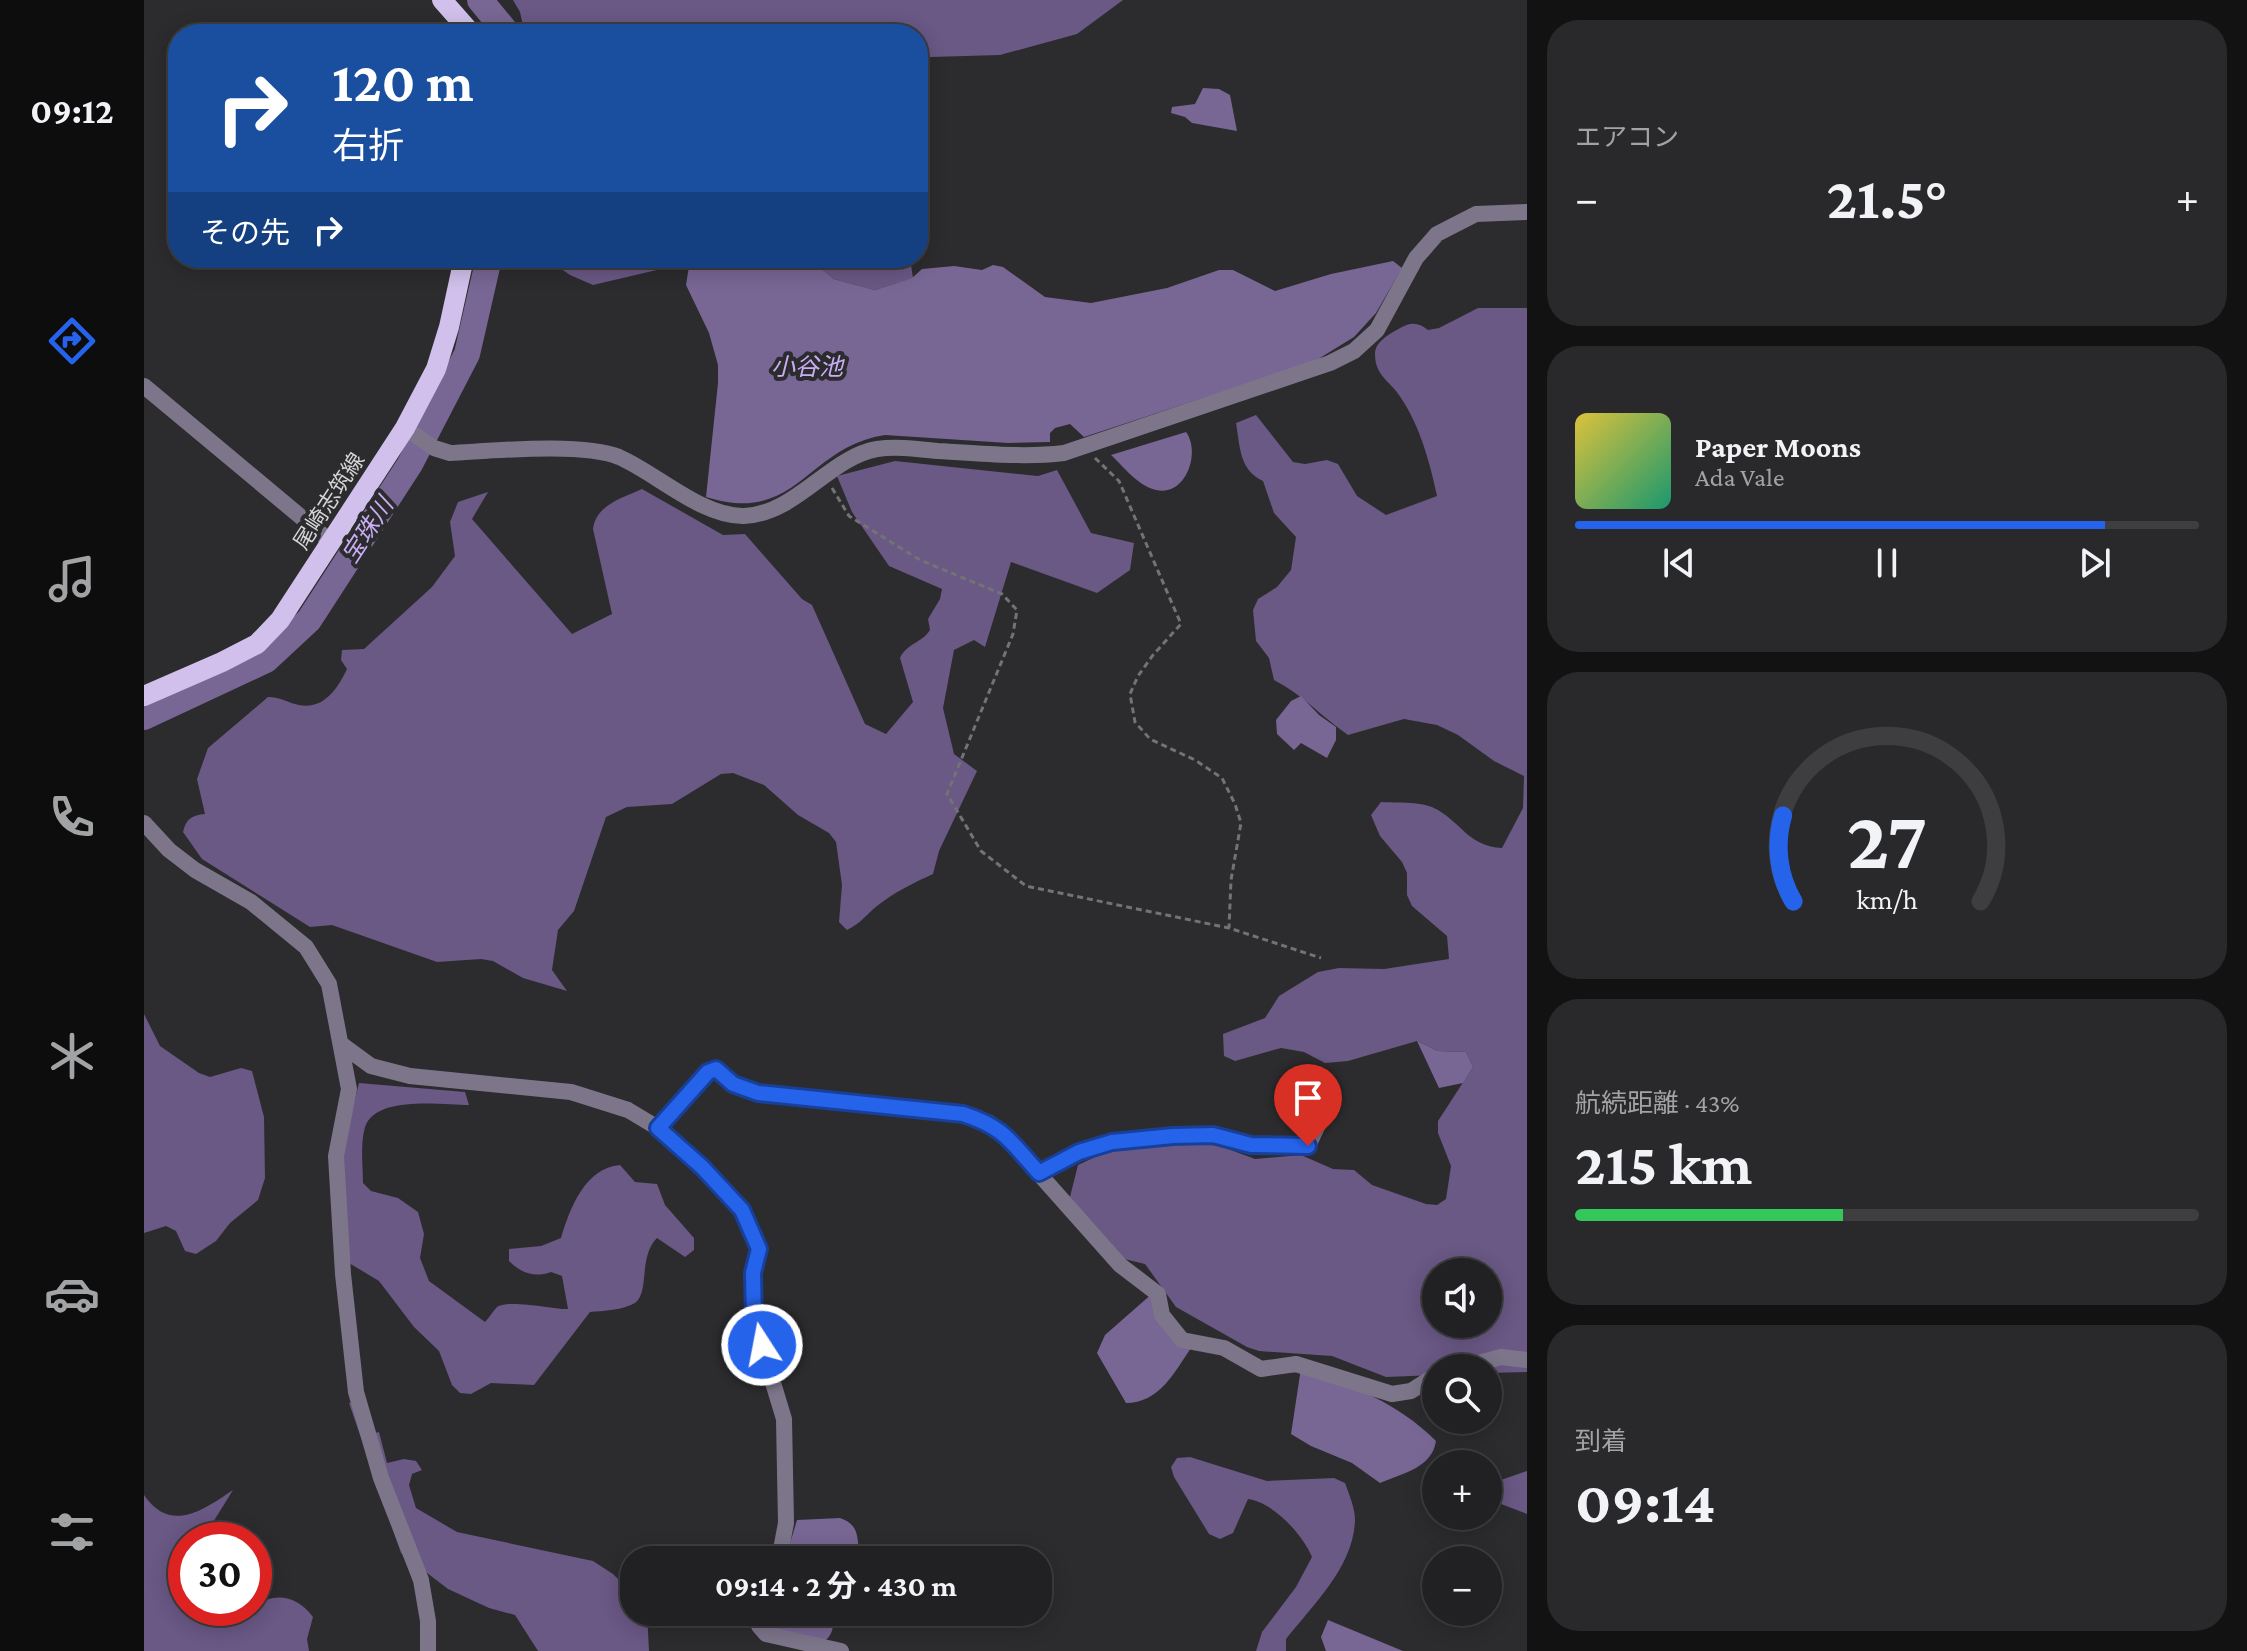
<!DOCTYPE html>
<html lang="ja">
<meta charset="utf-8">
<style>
body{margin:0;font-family:"Crimson Pro","Noto Sans JP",serif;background:#29282a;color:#f1f3f6;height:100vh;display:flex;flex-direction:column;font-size:30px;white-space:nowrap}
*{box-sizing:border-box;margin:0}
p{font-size:26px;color:#a2a3a5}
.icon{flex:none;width:44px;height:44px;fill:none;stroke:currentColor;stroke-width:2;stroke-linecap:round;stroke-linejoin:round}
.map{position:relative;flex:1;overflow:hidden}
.side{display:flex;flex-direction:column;gap:20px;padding:20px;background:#121213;width:720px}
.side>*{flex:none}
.top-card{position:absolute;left:24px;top:24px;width:760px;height:244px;border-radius:32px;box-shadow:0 4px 20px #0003,0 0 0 2px #3e3e40;background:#1a4fa0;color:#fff;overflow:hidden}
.fabs{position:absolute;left:1278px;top:1258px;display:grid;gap:16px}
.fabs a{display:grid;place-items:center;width:80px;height:80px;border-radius:50%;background:#212022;box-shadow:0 4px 20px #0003,0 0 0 2px #3e3e40;font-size:40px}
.speed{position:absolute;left:24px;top:1522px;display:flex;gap:16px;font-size:40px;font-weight:700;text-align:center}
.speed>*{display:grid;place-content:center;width:104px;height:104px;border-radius:50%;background:#212022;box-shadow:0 4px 20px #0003,0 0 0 2px #3e3e40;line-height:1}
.speed .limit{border:12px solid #d22;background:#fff;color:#111}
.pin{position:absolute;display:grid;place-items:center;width:68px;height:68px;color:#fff;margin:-82px -34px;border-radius:50% 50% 50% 0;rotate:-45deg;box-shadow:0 0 8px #0007}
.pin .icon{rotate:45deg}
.me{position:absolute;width:88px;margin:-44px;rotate:349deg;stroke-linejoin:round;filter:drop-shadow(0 0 6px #0008)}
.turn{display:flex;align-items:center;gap:28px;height:168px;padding:0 32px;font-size:36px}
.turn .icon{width:104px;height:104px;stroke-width:2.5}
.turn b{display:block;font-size:56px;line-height:68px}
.then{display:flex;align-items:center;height:76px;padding:0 32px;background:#0003;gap:16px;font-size:30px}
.big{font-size:60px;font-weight:700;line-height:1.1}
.side .tile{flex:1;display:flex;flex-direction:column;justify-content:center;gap:12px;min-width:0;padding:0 28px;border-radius:32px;background:#29282a}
.side .dial{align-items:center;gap:0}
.dial svg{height:208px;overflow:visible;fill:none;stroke:#3e3e40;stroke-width:7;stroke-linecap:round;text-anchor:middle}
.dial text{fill:#f1f3f6;stroke:none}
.song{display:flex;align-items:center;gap:24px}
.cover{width:96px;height:96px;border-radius:12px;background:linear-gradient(135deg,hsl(50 70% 55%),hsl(160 70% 35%))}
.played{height:8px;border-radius:4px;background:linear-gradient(90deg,#2563eb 85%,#3e3e40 85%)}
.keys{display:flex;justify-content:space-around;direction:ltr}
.heat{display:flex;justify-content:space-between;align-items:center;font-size:44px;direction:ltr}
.charge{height:12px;border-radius:6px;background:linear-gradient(90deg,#34c759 43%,#3e3e40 0)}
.trip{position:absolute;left:476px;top:1546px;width:432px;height:80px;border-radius:32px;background:#212022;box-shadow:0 4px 20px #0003,0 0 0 2px #3e3e40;font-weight:700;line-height:80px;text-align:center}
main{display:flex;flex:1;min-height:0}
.tab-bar{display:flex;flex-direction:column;width:144px;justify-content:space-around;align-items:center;background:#0d0d0e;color:#a2a3a5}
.tab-bar .icon{width:56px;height:56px}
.tab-bar .on{color:#2563eb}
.tab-bar b{font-size:36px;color:#f1f3f6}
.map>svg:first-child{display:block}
.forest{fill:#6a5885;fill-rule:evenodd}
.water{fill:#786694}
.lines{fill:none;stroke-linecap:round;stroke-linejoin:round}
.river{stroke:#786694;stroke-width:26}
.path{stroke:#737275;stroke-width:3;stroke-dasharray:6 4;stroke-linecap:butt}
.minor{stroke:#7d768b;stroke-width:16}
.major{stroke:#d0c0eb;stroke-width:20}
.route-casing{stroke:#184099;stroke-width:20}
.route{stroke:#2563eb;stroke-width:14}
.labels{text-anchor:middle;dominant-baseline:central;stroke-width:8;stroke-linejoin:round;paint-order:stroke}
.street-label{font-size:22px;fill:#d5d4d6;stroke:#2c2b2e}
.water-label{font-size:24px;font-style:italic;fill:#caaef5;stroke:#2c2b2e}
</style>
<main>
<nav class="tab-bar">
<b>09:12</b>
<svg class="icon on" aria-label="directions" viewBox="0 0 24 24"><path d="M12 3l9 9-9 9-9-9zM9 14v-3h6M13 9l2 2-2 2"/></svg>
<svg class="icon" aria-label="music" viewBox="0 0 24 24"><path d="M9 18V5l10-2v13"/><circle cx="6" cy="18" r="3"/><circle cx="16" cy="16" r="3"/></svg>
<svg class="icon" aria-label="phone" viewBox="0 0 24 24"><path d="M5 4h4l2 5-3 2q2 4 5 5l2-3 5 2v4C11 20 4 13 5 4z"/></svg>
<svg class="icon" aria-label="climate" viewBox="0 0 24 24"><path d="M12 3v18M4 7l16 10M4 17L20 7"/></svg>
<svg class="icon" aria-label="car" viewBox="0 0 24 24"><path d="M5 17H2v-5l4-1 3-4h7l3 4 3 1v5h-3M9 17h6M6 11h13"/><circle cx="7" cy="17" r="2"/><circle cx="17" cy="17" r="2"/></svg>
<svg class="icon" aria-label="filters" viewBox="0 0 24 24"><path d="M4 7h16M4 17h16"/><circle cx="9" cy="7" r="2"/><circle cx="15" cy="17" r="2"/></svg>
</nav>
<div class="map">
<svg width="1383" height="1651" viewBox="0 0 1383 1651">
<rect width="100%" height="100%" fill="#2c2b2e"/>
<path class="forest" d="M 369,0 L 979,0 L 933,34 L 856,55 L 787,57 L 774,63 L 774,34 L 381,34 L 376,12 Z
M 402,258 L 538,258 L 537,263 L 519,260 L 517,269 L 449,285 L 426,275 Z
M 664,258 L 766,258 L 769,278 L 731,290 L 690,279 Z
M 1334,308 L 1383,308 L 1383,1372 L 1344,1373 L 1344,1368 L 1292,1368 L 1292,1375 L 1242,1377 L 1188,1356 L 1115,1351 L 1103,1347 L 1032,1307 L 1001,1264 L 972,1257 L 926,1197 L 934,1165 L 966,1150 L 1045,1141 L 1068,1143 L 1111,1159 L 1157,1155 L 1189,1169 L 1210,1170 L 1228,1185 L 1282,1204 L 1293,1205 L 1302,1199 L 1307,1166 L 1294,1133 L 1294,1121 L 1329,1067 L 1322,1052 L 1294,1051 L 1273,1041 L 1204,1061 L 1181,1063 L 1160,1052 L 1137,1048 L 1091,1061 L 1080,1056 L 1079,1034 L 1121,1018 L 1135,996 L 1174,972 L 1195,968 L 1240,969 L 1305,959 L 1303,936 L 1268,906 L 1263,895 L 1263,873 L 1258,862 L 1236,836 L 1227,815 L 1237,802 C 1254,803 1279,801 1294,810 C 1319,825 1325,846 1358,848 L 1379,808 L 1380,776 L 1350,761 L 1314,735 L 1293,725 L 1260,719 L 1204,735 C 1178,717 1158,694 1130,680 L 1125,658 L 1112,641 L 1109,610 L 1114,599 L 1133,587 L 1147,570 L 1152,537 L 1130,513 L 1119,481 C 1095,470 1096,446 1092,423 L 1112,415 L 1149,462 L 1161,464 L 1183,460 L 1194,464 L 1213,496 L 1242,515 L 1293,496 C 1286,462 1274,419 1252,391 C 1242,379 1231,373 1231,354 C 1231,341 1246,334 1256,328 C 1267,322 1274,322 1284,330 L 1295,328 ZM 1292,1272 L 1344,1272 L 1344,1324 L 1292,1324 Z
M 751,461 L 894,476 L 913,470 L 947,533 L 990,543 L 986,570 L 953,593 L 867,562 L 841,647 L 830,640 L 810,650 L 799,708 L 810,754 L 833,771 L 795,851 L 789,874 C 769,883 751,892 733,906 C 723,914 716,924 703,930 L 695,922 L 698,885 L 692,842 L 685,833 L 654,815 L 620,785 L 589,773 L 577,774 L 528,804 L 483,807 L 462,817 L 430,911 L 414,930 L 408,970 L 423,991 L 379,978 L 349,961 L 337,959 L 293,962 L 188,925 L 166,927 L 58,859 L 39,832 C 42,819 48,815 61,814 L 53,779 L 64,748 L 124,697 C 137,697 144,703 155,705 C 180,710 194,688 203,669 L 197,660 L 198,650 L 220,649 L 288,587 L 311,556 L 306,522 L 314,502 L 344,492 L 328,519 L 428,634 L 468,614 L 449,529 C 452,505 478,498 498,489 L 579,535 L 601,534 L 658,599 L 668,605 L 721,724 L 742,734 L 769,702 L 756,658 C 763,643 778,643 786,630 L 784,619 L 796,599 L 798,589 L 745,566 L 708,512 L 693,476 Z
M 0,1014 L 16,1046 L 55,1073 L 66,1077 L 97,1068 L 108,1071 L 120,1117 L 121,1178 L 114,1200 L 86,1223 L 72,1241 L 52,1254 L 41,1251 L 32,1231 L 22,1226 L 0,1233 Z
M 215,1083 L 321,1092 L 325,1105 C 298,1105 232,1095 221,1127 C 216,1145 219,1165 219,1183 L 227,1191 L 254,1198 L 274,1212 L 280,1234 L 276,1258 L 285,1281 L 341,1322 C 345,1318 349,1311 353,1307 C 364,1299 408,1309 424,1309 L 418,1276 L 407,1272 C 390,1278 377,1273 365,1261 L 365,1249 L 397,1246 L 417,1238 C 426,1208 441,1168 476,1165 L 491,1182 L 513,1184 L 521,1205 L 550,1238 L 550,1250 L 541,1257 L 513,1238 C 494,1257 506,1292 491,1303 C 479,1310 459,1311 446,1312 L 390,1385 L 347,1383 L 327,1394 L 316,1393 L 308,1385 L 295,1351 L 270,1327 L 235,1281 L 205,1263 L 196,1160 Z
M 209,1402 L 222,1435 L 235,1432 L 243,1463 L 260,1459 L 272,1461 L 278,1470 L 268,1474 L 265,1485 L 272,1508 L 313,1532 L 449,1561 L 469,1574 L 490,1595 L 490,1612 L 503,1612 L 505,1651 L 394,1651 L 371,1615 L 345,1608 L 304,1589 L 257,1553 L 205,1403 Z
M 1046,1457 L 1123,1481 L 1190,1478 L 1201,1483 C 1205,1494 1211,1508 1211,1520 C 1210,1566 1169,1605 1142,1639 L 1142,1651 L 1112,1651 L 1118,1632 L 1152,1587 L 1168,1557 C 1159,1535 1129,1502 1104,1499 L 1089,1533 L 1076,1539 L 1065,1534 L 1030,1477 L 1027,1467 L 1033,1458 Z
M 1383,1471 L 1383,1514 L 1349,1501 L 1346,1490 L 1354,1481 Z
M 89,1490 L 58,1540 L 42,1540 L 42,1558 L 28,1574 L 42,1598 L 42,1608 L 47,1608 L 51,1615 C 60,1618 73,1625 82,1626 C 94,1626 101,1615 109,1608 C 129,1591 153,1595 169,1617 L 163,1639 L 165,1651 L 0,1651 L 0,1495 C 27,1534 59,1510 89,1490 Z"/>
<path class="water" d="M 1059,88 L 1075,89 L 1086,95 L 1093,131 L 1048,123 L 1041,117 L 1027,113 L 1028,107 L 1051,104 Z
M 538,258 L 664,258 L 690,279 L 731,290 L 768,278 L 778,269 L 810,266 L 838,270 L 849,265 L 859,267 L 901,297 L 947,303 L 1023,288 L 1075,270 L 1089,270 L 1131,291 L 1187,274 L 1249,261 L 1258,268 L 1232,313 L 1210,337 L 1171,361 L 940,437 L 926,424 L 911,428 L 906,433 L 906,442 L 864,443 L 741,435 C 662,447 653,526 562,497 L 574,383 L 574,365 L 565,333 L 542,285 L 545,266 L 537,263 Z
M 1042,432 C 1057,452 1042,497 1012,490 C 994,486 980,467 967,455 Z
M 1157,696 L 1175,715 L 1192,727 L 1192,740 L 1183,758 L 1157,743 L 1150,750 L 1133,734 L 1132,720 L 1147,701 Z
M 1273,1041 L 1294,1051 L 1322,1052 L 1329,1067 L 1319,1083 L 1295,1088 Z
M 1010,1292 L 1047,1348 C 1030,1373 1015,1403 982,1403 L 953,1353 L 961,1335 Z
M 1157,1368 C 1208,1385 1254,1403 1292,1441 C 1288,1468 1259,1473 1236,1483 L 1208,1463 L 1167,1446 L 1147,1434 Z
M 696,1518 C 713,1524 713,1533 715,1550 L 709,1560 L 641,1560 L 653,1520 Z
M 622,1612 L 689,1612 C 690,1623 690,1636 679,1642 C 660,1637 624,1636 622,1612 Z
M 1184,1620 L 1259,1651 L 1182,1651 L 1177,1637 Z"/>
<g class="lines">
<path class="river" d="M 336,0 L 364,34
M 0,717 L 122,660 L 165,620 L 266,464 L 323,354 L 345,258"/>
<path class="path" d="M 951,458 L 975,481 L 1037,624 L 1009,655 L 994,676 L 986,694 L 991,722 L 1006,739 L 1051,760 L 1078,778 L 1091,804 L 1097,823 L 1087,880 L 1085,928
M 688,488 L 705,516 L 776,560 L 858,594 L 873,610 L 869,634 L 803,794 L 837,851 L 882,886 L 1085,928 L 1177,958"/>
<path class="minor" d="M 0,386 L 187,542
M 261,428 L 290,448 L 306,453 C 348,451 438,442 475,457 C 512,473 558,517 600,516 C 652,514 686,457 733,449 C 753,446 774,449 794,451 C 836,453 878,458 920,453 L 1186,363 L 1210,351 L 1233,330 L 1272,258 L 1293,234 L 1332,214 L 1383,212
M 0,823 L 25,850 L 51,870 L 107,902 L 162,947 L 185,984 L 205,1089 L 192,1156 L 199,1274 L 212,1392 L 237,1478 L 277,1580 L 284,1621 L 284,1651
M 197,1044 L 227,1066 L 266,1076 L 427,1092 L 484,1110 L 514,1128 L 558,1167 L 598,1210 L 615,1249 L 609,1273 L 610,1320 L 640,1419 L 642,1523 L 635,1560
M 514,1128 L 564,1072 L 572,1069 L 589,1084 L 614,1093 L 819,1114 L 844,1122 L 857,1131 L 976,1265 L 1014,1294 L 1018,1315 L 1038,1340 L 1080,1348 L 1117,1369 L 1152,1364 L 1248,1394 L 1267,1391 L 1292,1375
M 895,1173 L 935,1152 L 968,1142 L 1029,1136 L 1069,1135 L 1107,1145 L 1164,1146 L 1178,1116
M 1316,1368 L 1357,1357 L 1383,1360
M 614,1612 L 615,1626 L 622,1634 L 697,1651"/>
<path class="major" d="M 298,0 L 328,34
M 0,696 L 78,662 L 113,644 L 136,620 L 261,428 L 292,369 L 305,327 L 320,258"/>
</g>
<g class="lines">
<g class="route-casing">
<path id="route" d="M 618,1345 L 610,1320 L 609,1273 L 615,1249 L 598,1210 L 558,1167 L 514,1128 L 564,1072 L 572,1069 L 589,1084 L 614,1093 L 819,1114 C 860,1127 867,1142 895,1173 L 935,1152 L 968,1142 L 1029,1136 L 1069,1135 L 1107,1145 L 1164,1146"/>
</g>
<use href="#route" class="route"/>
</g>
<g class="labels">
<g class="street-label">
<text transform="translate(185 501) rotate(-57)">尾崎志筑線</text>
</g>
<g class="water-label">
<text x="663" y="366">小谷池</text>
<text transform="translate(223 530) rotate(-57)">宝珠川</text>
</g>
</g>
</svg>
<div class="fabs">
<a><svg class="icon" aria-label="sound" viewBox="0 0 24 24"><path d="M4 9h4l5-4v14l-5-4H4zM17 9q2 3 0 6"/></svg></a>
<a><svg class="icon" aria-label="search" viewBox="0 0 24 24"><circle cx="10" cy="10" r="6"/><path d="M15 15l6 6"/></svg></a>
<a>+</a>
<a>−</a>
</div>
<div class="speed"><div class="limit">30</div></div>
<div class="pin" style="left:1164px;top:1146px;background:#d93025"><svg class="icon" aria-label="arrive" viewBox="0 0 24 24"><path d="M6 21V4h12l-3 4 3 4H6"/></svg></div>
<svg class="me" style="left:618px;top:1345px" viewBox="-20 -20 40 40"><circle r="17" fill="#2563eb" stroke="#fff" stroke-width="3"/><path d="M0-11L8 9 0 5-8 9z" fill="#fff"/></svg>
<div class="trip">09:14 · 2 分 · 430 m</div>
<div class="top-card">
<div class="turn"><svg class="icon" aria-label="right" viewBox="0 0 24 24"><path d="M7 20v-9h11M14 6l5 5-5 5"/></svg><div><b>120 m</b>右折</div></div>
<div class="then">その先<svg class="icon" aria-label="right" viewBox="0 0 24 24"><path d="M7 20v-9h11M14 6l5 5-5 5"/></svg></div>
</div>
</div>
<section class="side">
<div class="tile"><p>エアコン</p>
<div class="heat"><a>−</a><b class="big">21.5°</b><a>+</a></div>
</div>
<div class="tile">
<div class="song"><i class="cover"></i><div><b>Paper Moons</b><p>Ada Vale</p></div></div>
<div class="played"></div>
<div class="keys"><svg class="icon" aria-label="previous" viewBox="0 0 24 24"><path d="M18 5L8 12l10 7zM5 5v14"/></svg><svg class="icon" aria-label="pause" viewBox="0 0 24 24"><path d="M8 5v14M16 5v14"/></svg><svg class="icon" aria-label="next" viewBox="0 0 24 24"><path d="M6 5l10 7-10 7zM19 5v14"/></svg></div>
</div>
<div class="tile dial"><svg viewBox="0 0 100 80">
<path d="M14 69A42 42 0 1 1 86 69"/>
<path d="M14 69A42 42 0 0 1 10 36" stroke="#2563eb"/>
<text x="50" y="56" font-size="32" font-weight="700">27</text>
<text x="50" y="72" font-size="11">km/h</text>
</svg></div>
<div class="tile"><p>航続距離 · 43%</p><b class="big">215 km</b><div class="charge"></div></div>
<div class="tile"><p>到着</p><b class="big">09:14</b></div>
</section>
</main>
